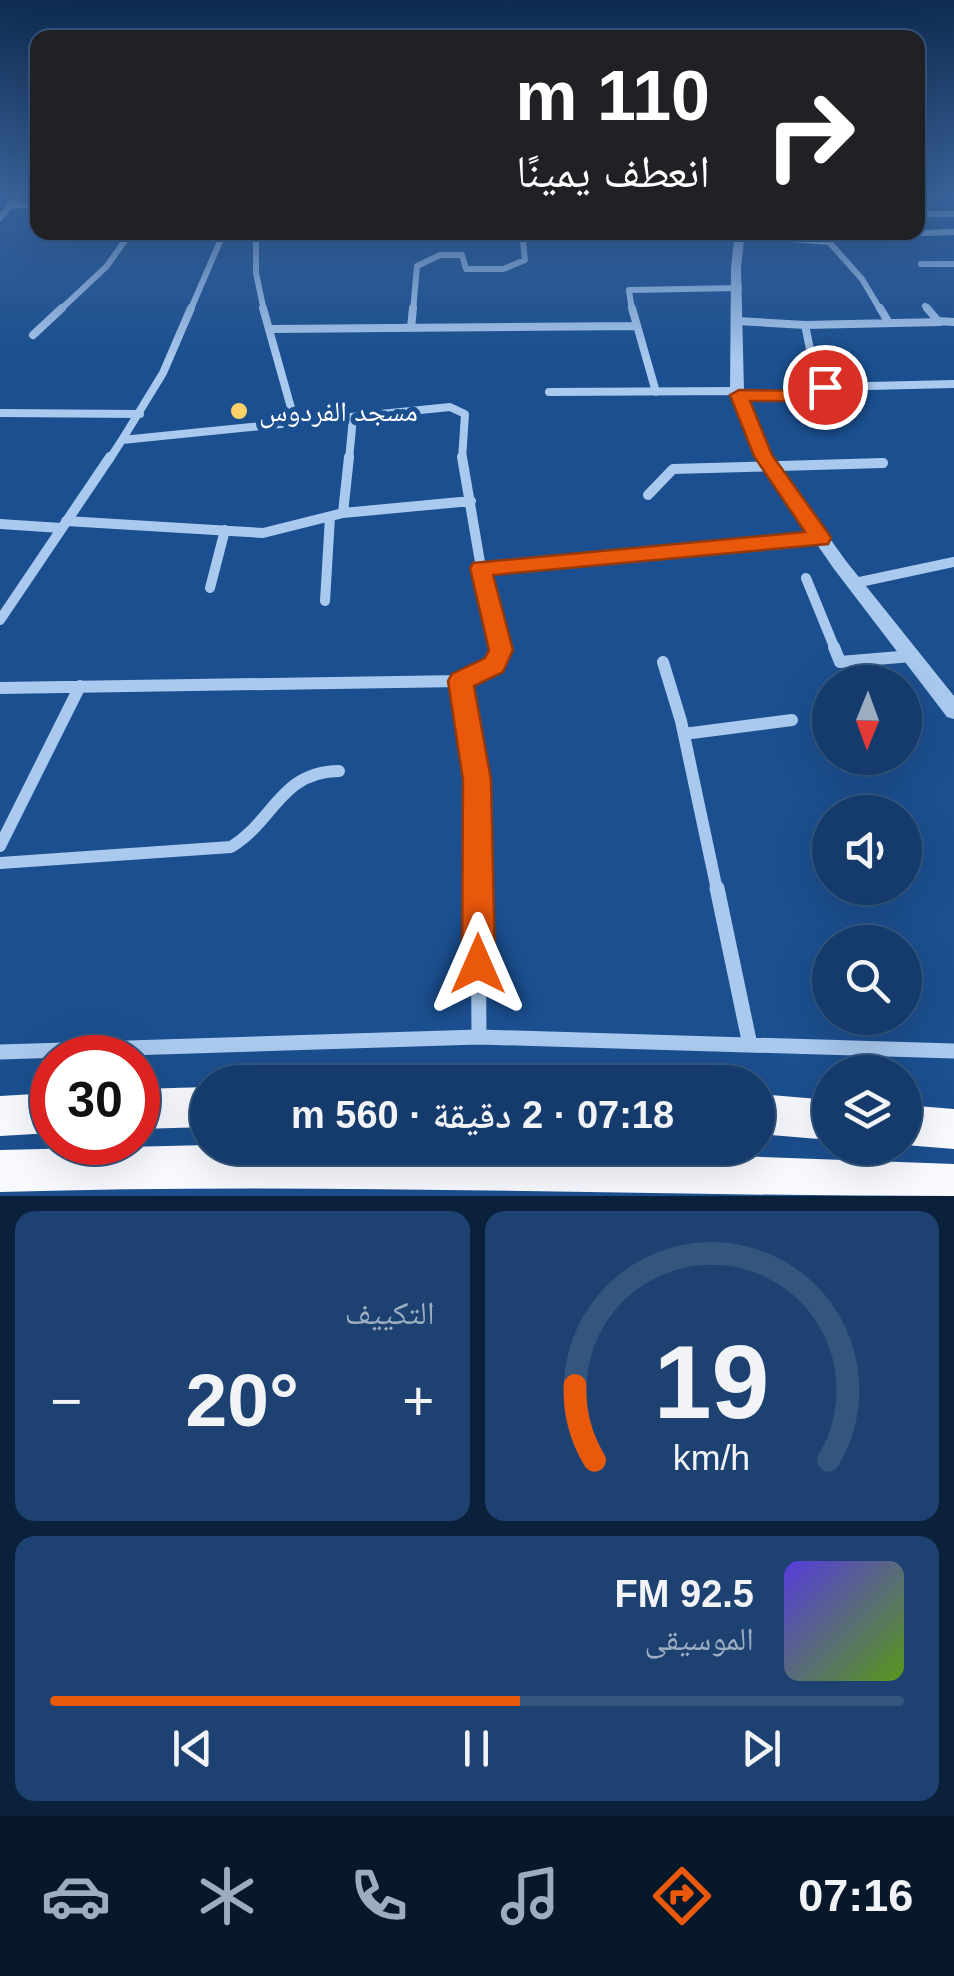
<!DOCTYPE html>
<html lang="ar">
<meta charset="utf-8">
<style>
body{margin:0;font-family:Arial,"Noto Naskh Arabic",sans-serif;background:#1d4271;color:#f1f3f6;direction:rtl;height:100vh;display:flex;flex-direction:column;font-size:38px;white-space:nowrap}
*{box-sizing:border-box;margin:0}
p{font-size:32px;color:#9dadc1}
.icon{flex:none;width:55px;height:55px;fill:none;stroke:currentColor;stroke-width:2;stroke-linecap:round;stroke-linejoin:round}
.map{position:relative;height:1196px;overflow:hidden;direction:ltr}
.details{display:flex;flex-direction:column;gap:15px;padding:15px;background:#0b203b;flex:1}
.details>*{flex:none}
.top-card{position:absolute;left:30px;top:30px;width:895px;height:210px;border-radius:20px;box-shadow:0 10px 40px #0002,0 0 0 2px #33557e;direction:rtl;background:#202124;color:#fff;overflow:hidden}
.needle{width:65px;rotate:181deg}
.fabs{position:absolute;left:812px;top:665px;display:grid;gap:20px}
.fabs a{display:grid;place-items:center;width:110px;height:110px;border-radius:50%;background:#143b6b;box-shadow:0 10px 40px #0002,0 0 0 2px #33557e;font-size:50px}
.speed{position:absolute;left:30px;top:1035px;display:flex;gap:20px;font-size:50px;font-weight:700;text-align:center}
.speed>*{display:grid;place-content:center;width:130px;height:130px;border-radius:50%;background:#143b6b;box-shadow:0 10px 40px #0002,0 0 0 2px #33557e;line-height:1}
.speed .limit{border:15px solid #d22;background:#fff;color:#111}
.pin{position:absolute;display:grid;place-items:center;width:85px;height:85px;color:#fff;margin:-42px;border:5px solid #fff;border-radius:50%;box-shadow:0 2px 10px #0007}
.me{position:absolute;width:110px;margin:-55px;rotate:0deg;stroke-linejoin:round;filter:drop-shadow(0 0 8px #0008)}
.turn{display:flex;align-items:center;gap:35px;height:210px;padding:0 50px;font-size:45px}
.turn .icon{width:130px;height:130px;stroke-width:2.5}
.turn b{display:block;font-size:70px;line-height:85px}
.big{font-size:75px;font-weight:600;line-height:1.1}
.details .widget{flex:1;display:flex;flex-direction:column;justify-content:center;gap:15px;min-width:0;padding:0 35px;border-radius:20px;background:#1d4271}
.details .dial{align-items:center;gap:0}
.dial svg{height:260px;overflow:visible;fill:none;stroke:#33557e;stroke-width:7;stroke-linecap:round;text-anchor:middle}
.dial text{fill:#f1f3f6;stroke:none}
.song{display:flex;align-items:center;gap:30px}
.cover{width:120px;height:120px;border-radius:15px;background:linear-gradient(135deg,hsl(250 70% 55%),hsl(90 70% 35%))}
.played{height:10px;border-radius:5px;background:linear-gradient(90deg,#ea580c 55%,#33557e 55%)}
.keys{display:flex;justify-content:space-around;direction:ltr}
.heat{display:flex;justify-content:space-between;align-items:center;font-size:55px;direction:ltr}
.details .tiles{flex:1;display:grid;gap:15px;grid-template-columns:1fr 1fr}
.widget:last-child{grid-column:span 2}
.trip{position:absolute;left:190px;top:1065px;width:585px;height:100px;border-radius:50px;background:#143b6b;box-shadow:0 10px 40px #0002,0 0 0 2px #33557e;font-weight:600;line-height:100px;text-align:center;direction:rtl}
.tabs{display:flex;height:160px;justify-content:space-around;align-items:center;background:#08182b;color:#9dadc1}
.tabs .icon{width:70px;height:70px}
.tabs .current{color:#ea580c}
.tabs b{font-size:45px;color:#f1f3f6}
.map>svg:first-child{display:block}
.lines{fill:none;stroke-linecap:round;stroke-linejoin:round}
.minor-far4{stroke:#a9c9ee;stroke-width:6}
.minor-far3{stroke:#a9c9ee;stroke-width:8}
.minor-far2{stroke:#a9c9ee;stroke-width:10}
.minor-far1{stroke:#a9c9ee;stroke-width:12}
.minor{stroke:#a9c9ee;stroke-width:15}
.tertiary{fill:#a9c9ee;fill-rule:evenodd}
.trunk{fill:#f8faff;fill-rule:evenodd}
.route{fill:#ea580c;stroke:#983908;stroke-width:2.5}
.poi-dot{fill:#ffd166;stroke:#1b4f8f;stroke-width:4}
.labels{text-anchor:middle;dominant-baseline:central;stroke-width:10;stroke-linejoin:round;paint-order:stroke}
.far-poi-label{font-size:28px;fill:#fff;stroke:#1b4f8f;text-anchor:start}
</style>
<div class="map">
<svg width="954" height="1196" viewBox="0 0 954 1196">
<rect width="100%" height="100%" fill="#1b4f8f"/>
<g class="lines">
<path class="minor-far4" d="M 11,206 L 38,204
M 918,207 L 928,214 L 954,214
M 0,218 L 21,193
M 256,232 L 256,273 L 264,311
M 483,232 L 522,234
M 614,232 L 740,238
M 889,234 L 954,232
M 741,235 L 829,242 L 862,279 L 881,311
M 921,264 L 954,264
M 925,306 L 929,311
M 59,311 L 107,266 L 131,232
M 190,311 L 224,232
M 413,311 L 417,266 L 440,255 L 462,255 L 466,269 L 503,269 L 525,260 L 522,232
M 632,311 L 629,290 L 739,288"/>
<path class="minor-far3" d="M 263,308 L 295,422
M 632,308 L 656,392
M 880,308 L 889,323
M 927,308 L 938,321 L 954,322
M 738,321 L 805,325
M 411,328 L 413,308
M 270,329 L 635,326
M 33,335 L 62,308
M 825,387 L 815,373 L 805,325 L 940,322
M 549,392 L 737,391
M 739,395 L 815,396 L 825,392 L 825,387 L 954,384
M 0,413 L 140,414
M 122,440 L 163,373 L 191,308
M 109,460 L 122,440 L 450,407 L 465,414 L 462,460
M 349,460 L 353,417"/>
<path class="minor-far2" d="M 462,457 L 481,568 L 501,649
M 648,495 L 673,469 L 883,463
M 343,513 L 349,457
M 66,521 L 263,533 L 343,513 L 471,501
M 0,524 L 61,528
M 481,568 L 821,539
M 806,578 L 835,649
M 855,583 L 954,562
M 210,588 L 225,530
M 325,601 L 330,517
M 0,620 L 110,457"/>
<path class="minor-far1" d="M 834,647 L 840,662 L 912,656
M 663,662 L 681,721 L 717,890
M 461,681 L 477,780 L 478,890
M 0,688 L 461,681 L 495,665 L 500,647
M 684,734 L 792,720
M 0,846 L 80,686
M 0,863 L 231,847 C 275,820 280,772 339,771"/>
<path class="minor" d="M 478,888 L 479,1037
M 717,888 L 750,1045
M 0,1052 L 479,1037 L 954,1051"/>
<path class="tertiary" d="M 735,232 L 745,232 L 741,267 L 744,391 L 770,455 L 846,561 L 954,696 L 954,719 L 947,717 L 834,569 L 756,456 L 730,391 L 731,267 Z"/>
<path class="trunk" d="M 208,1087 L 208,1127 L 138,1129 L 138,1089 Z
M 52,1093 L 52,1133 L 0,1136 L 0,1096 Z
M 758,1094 L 830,1100 L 830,1140 L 758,1134 Z
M 905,1105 L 954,1109 L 954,1149 L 905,1145 Z
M 208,1145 L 519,1148 L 954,1164 L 954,1196 C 636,1196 318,1182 0,1192 L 0,1150 Z"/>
</g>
<linearGradient id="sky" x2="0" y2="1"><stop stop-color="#0f2b4f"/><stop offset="0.54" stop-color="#39639b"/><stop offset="1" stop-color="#39639b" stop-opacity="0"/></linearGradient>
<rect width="954" height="360" fill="url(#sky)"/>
<path class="route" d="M 825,382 L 831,383 L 834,392 L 815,401 L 750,401 L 772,455 L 828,533 L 831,538 L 828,544 L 493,575 L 513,650 L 503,672 L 474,686 L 491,780 L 495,964 L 490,976 L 478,980 L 467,976 L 462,964 L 463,780 L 448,681 L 452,674 L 485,658 L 489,650 L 470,568 L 473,563 L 805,532 L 754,456 L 730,395 L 739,390 L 813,391 Z"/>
<circle class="poi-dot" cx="239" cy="411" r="10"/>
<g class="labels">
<g class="far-poi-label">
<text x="259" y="411">مسجد الفردوس</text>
</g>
</g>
</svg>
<div class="fabs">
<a><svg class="needle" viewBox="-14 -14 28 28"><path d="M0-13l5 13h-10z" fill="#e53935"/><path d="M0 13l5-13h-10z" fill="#9dadc1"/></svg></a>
<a><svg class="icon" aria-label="sound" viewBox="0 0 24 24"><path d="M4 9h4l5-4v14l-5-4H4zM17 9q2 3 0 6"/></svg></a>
<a><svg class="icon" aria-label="search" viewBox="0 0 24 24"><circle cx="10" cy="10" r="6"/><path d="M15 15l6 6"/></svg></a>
<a><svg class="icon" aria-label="layers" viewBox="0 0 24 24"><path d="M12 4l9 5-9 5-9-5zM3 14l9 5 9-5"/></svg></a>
</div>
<div class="speed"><div class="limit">30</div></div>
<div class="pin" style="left:825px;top:387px;background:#d93025"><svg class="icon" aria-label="arrive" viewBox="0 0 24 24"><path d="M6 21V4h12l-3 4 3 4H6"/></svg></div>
<svg class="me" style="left:478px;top:964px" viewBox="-20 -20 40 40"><path d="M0-17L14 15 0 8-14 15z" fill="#ea580c" stroke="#fff" stroke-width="4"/></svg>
<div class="trip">07:18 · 2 دقيقة · 560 m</div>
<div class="top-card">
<div class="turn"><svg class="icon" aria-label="right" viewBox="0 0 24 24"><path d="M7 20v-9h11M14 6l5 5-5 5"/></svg><div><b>110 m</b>انعطف يمينًا</div></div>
</div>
</div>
<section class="details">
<div class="tiles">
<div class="widget dial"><svg viewBox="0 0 100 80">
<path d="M14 69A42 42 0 1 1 86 69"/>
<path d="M14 69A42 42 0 0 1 8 46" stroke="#ea580c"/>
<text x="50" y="56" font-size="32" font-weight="700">19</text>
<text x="50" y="72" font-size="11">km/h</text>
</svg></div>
<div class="widget"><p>التكييف</p>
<div class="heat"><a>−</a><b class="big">20°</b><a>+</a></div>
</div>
<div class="widget">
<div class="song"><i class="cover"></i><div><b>92.5 FM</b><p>الموسيقى</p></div></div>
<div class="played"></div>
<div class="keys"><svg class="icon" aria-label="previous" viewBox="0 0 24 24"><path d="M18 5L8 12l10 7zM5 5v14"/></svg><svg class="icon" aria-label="pause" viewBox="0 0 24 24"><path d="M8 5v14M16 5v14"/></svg><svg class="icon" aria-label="next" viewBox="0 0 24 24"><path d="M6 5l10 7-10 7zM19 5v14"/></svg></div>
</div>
</div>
</section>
<nav class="tabs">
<b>07:16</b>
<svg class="icon current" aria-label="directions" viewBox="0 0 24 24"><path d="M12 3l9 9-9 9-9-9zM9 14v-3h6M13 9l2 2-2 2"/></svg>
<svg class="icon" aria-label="music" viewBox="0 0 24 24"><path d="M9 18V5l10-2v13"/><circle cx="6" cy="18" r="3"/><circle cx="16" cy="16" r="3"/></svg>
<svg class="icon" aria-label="phone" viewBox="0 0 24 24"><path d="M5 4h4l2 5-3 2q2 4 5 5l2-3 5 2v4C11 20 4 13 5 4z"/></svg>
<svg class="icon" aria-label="climate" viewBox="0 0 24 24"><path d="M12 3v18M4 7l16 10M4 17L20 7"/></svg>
<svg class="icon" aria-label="car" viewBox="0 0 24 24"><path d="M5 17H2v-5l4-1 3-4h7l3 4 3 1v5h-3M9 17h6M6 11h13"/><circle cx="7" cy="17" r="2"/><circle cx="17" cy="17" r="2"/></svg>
</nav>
